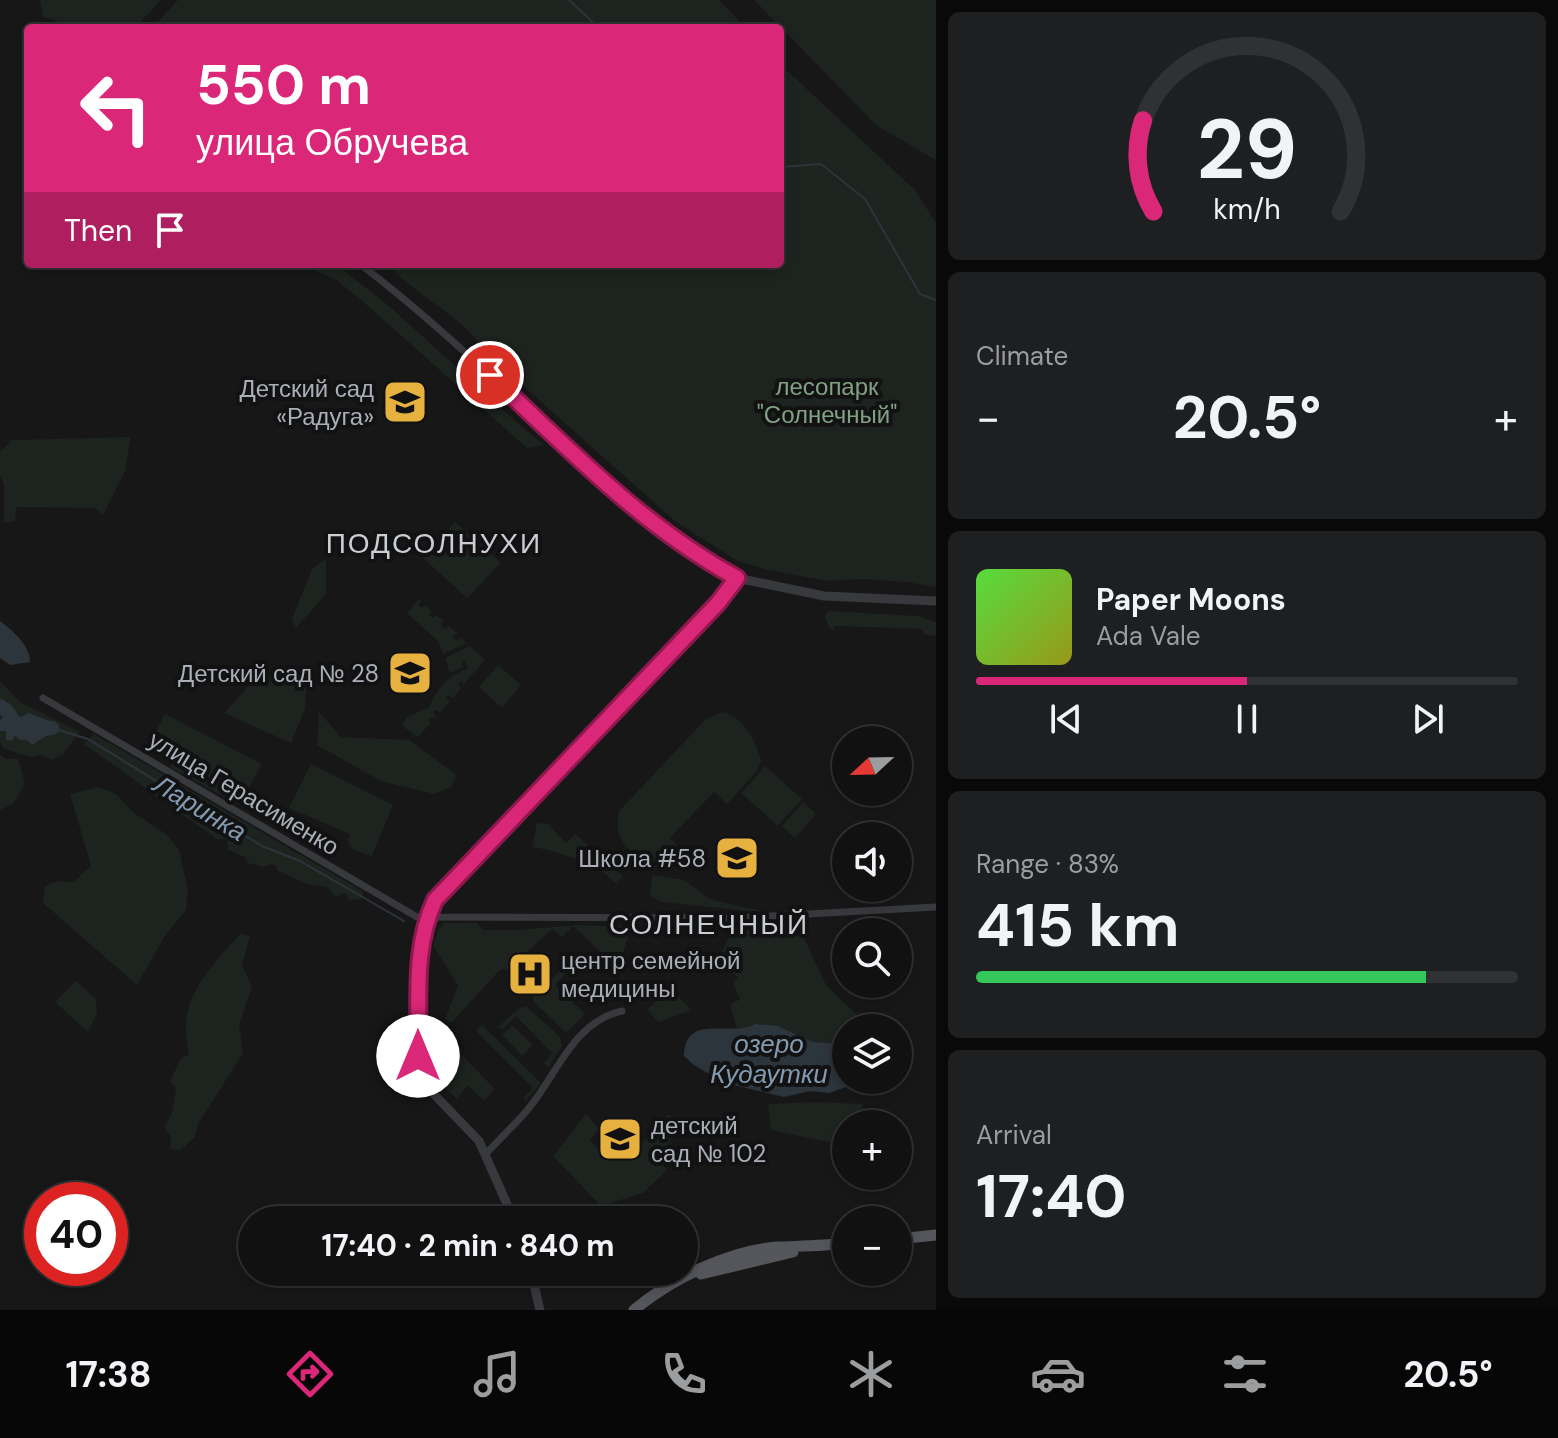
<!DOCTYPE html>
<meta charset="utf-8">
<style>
body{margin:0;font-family:"DM Sans",sans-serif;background:#1e1f20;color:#f1f3f6;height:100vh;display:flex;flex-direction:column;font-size:30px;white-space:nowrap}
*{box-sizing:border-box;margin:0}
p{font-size:26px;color:#9c9d9f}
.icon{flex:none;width:44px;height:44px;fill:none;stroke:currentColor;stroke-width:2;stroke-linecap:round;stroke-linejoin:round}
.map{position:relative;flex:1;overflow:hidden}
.drawer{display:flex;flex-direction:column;gap:12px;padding:12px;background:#09090a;width:622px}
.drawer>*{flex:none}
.top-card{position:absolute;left:24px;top:24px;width:760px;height:244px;border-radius:8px;box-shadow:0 4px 12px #0003,0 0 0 2px #303132;background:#db2777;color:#fff;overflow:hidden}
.needle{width:52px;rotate:248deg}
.fabs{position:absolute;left:832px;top:726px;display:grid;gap:16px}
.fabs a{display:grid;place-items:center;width:80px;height:80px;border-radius:50%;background:#111112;box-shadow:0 4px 12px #0003,0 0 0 2px #303132;font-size:40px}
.speed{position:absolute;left:24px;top:1182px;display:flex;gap:16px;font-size:40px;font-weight:700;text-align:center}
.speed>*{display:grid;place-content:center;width:104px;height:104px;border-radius:50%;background:#111112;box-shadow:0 4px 12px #0003,0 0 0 2px #303132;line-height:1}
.speed .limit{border:12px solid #d22;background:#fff;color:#111}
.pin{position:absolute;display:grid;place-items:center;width:68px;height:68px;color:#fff;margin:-34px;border:4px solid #fff;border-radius:50%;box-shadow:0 2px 8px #0007}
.me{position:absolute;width:88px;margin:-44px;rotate:0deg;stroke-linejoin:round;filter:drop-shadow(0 0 6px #0008)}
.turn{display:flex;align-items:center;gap:28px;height:168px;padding:0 40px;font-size:36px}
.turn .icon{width:104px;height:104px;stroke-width:2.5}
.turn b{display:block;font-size:56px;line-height:68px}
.then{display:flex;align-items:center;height:76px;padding:0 40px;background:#0003;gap:16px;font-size:30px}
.big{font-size:60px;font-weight:700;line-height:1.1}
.drawer .tile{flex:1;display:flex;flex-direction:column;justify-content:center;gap:12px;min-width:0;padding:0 28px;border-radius:12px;background:#1e1f20}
.drawer .dial{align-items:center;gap:0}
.dial svg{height:208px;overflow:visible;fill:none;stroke:#303132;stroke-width:7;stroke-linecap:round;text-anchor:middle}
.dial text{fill:#f1f3f6;stroke:none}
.song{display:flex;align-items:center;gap:24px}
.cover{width:96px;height:96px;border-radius:12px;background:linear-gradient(135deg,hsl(110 70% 55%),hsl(60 70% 35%))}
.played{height:8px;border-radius:4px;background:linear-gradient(90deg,#db2777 50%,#303132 50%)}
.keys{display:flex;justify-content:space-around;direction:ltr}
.heat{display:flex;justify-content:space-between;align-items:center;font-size:44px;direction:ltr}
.charge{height:12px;border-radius:6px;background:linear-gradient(90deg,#34c759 83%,#303132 0)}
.trip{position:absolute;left:238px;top:1206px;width:460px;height:80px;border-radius:40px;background:#111112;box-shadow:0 4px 12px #0003,0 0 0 2px #303132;font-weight:700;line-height:80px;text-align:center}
.menu{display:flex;height:128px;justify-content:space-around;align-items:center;background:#070707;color:#9c9d9f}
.menu .icon{width:56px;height:56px}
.menu .on{color:#db2777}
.menu b{font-size:36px;color:#f1f3f6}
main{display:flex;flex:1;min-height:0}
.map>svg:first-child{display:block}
.green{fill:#1d231e}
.water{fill:#2d353c}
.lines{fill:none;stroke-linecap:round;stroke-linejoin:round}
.stream{stroke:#2d353c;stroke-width:2}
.river{stroke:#2d353c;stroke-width:14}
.minor{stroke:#38393d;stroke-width:7}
.tertiary{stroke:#38393d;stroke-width:9}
.primary{stroke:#54565c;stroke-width:11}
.route-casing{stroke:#8e194d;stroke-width:20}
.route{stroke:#db2777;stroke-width:14}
.labels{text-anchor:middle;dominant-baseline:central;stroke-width:8;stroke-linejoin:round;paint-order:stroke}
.park-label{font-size:24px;fill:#82a184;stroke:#121213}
.poi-label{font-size:24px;fill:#a9aeb7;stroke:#121213;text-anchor:end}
.street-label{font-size:24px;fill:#a9aeb7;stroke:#121213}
.water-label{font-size:26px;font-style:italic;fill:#839ab0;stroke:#121213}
.quarter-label{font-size:28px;letter-spacing:2px;fill:#cacdd4;stroke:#121213}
</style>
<main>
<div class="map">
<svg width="936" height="1310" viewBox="0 0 936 1310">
<rect width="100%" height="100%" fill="#171718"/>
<path class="green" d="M 40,0 L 161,0 L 135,28 L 56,28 L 57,21 L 43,17 Z
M 178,0 L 719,0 L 746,28 L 152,28 Z
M 754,0 L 936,0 L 936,160 L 877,126 Z
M 780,64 L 915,190 L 936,223 L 936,587 L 906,582 L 862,579 L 828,581 L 768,570 L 736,560 L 676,522 L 485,352 C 468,325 444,311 420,293 C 408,284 397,274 386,264 L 780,264 Z
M 302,264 L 332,264 L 343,270 L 389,306 L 463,373 L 472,384 L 544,445 L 527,448 L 359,298 L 336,280 Z
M 131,437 L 125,471 L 103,515 L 95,508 L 16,507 L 15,521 L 4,523 L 4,484 L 0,476 L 0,452 L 12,440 Z
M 455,522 L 501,563 L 467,598 L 423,558 Z
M 326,559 L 326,594 L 296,628 L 292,619 L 312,569 Z
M 419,599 L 421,601 L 418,604 L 422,608 L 425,605 L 432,611 L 429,615 L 433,618 L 436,615 L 444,621 L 441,625 L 445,629 L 449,626 L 457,633 L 453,637 L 457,641 L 461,638 L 467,643 L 443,654 L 438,641 L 407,613 Z
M 829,611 L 917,616 L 936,622 L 936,636 L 925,635 L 922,629 L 835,626 L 833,631 L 829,628 L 825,616 Z
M 470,646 L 485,660 L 464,684 L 461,681 L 458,684 L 461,688 L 453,698 L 448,695 L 446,698 L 450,701 L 440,713 L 436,710 L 433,712 L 436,716 L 435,719 L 431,717 L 428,720 L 431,723 L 418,737 L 402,726 L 406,718 L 429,707 C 437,688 448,676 468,668 L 465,660 L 461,662 L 463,667 L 450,673 L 445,658 Z
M 498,665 L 521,685 L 502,708 L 479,687 Z
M 259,675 L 306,687 L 305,709 L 291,743 L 224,713 Z
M 0,681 L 20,702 L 80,732 L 62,755 L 51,760 L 42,755 L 32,757 L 4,749 L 0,742 Z
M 319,712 L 341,737 L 409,740 L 457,775 L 451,787 L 434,794 L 381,781 L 317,745 Z
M 723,712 C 746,720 754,738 761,760 L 756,772 L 727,804 L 714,792 L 670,838 L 685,853 L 663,867 L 653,868 C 631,852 610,839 620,810 L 706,719 Z
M 165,714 L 262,764 L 239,805 L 170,767 L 181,746 L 156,731 Z
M 94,734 L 364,892 L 361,899 L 348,900 L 347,895 L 343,893 L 336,897 L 327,887 L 307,884 L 277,870 L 276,866 L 270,864 L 264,867 L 248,863 L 245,857 L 228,850 L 227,839 L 217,839 L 84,744 Z
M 0,754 L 6,759 L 18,759 L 25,784 L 13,804 L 0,810 Z
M 311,764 L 393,805 L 372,856 L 353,850 L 348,841 L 350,834 L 289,808 Z
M 765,766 L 802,799 L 778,826 L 741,793 Z
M 99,787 L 116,794 L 134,813 L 166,834 L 179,850 L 188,890 L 186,910 L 166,934 L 137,985 L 43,903 L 45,886 L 58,881 L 73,882 L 91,866 L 70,794 Z
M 803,802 L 816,814 L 795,838 L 782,826 Z
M 537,823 L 548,824 L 566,843 L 575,834 L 623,876 L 617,884 L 595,865 L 549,850 L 532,847 Z
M 652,875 L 684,880 L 712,900 L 769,913 L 661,902 L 650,895 Z
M 444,923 L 477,923 L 483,930 L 518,930 L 576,925 L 631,927 L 621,959 L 609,960 L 573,926 L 562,937 L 552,929 L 508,970 L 502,969 L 497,973 L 451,1023 L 445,1019 L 458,986 L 433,945 L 438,930 Z
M 734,929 L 803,936 L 826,985 L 855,1013 L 864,1028 L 846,1028 L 846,1044 L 813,1042 L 778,1026 L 745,1029 L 737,1028 L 730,1005 L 740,999 L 733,982 L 739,978 L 717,960 Z
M 240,934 L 250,936 L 242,965 L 252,988 L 239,1024 L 243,1053 L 198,1124 L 195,1137 L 181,1150 L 170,1149 L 171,1136 L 164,1128 L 172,1113 L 176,1089 L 170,1081 L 181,1058 L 189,1055 C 188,1044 185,1032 186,1022 C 189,988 218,958 240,934 Z
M 561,969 L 566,973 L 555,985 L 585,1014 L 566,1033 L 533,1001 L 533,998 Z
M 76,981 L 96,999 L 97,1013 L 88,1032 L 55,1002 Z
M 666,991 L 672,991 L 692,1010 L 658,1022 L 647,1010 Z
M 526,1006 L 560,1037 L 562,1046 L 548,1068 L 544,1063 L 552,1053 L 516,1016 L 502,1030 L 498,1027 L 517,1010 Z
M 482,1025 L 541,1083 L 525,1101 L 523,1098 L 533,1088 L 476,1031 Z
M 512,1025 L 533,1045 L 522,1056 L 502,1035 Z
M 444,1032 L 452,1045 L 495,1089 L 484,1101 L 468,1085 L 457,1099 L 440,1083 L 444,1078 L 424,1060 L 435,1048 Z
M 816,1102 L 863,1104 L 859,1124 L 846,1124 L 846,1146 L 771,1130 L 768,1104 Z
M 586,1114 L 599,1129 L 590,1140 L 606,1157 L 640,1145 L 669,1114 L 677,1122 L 661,1163 L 667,1170 L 643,1193 L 601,1206 L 553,1156 Z"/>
<path class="water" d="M 0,621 C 13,631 30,645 30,662 L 10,665 L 0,658 Z
M 7,711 L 17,714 L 19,718 L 29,713 L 49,721 L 51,733 L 32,745 L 26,739 L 21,740 L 20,736 L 15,735 L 12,741 L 6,740 L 6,731 L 0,731 L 0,721 Z
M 755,1024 L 778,1026 L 813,1042 L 846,1044 L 846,1080 L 855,1080 L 855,1084 L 829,1093 L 810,1091 L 784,1097 L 725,1083 L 694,1065 L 684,1056 C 685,1012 731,1038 755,1024 Z"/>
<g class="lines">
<path class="stream" d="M 569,0 L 599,28
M 780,167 L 821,164 L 865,199 L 920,294 L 936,300
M 52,728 L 88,739 L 262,846 L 300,861 L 404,921"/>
<path class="river" d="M 0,706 L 7,711 L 22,733 L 52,728"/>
<path class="minor" d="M 360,264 C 432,319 498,383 565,444 C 621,495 670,542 737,578
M 43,698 L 417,917 L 735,918 L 936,907
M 486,1154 C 500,1138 516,1124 529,1108 C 558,1073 573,1022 622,1011"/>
<path class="tertiary" d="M 514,1220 L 479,1141 L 427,1087 L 419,1067 L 419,952 L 423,930 L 435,900 L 718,603 L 737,578 L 824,596 L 936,601
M 531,1272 L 540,1310"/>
<path class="primary" d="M 898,1239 L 936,1235
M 701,1274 L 793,1252
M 634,1310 C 671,1279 728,1251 777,1247 C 800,1246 823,1246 846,1243"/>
</g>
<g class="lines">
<g class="route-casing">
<path id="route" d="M 418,1056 C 420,1002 412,950 435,900 L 718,603 L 737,578 C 643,527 568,448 490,375"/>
</g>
<use href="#route" class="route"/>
</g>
<defs>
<g id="school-square" transform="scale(2.3)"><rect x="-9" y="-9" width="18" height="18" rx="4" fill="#e7b140" stroke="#121213"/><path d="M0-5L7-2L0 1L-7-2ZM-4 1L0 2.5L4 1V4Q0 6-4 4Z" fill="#111"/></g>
<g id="hospital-square" transform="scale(2.3)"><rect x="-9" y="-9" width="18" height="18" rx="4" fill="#e7b140" stroke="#121213"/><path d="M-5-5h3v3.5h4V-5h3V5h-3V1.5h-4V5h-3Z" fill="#111"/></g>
</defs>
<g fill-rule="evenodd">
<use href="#school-square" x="405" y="402"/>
<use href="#school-square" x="410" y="673"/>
<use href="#school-square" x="737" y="858"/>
<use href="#hospital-square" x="530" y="974"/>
<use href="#school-square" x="620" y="1139"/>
</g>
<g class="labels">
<g class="park-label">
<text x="827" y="386">лесопарк<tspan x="827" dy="28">"Солнечный"</tspan></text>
</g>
<g class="poi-label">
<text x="374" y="388">Детский сад<tspan x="374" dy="28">«Радуга»</tspan></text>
<text x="379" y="673">Детский сад № 28</text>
<text x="706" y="858">Школа #58</text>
<text x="561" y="960" text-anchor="start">центр семейной<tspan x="561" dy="28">медицины</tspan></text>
<text x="651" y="1125" text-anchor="start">детский<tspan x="651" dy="28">сад № 102</tspan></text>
</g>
<g class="street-label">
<text transform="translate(244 793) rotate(31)">улица Герасименко</text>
</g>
<g class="water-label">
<text transform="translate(200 808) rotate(31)">Ларинка</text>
<text x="769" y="1044">озеро<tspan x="769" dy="30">Кудаутки</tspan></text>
</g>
<g class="quarter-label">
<text x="434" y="543">ПОДСОЛНУХИ</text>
<text x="709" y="924">СОЛНЕЧНЫЙ</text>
</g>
</g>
</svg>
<div class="fabs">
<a><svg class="needle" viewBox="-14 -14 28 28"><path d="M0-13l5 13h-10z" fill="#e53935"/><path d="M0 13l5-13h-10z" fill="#9c9d9f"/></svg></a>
<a><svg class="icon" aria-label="sound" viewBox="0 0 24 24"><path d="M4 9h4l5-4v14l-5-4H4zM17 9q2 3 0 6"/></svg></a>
<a><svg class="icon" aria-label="search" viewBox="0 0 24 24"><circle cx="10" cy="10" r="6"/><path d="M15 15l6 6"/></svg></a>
<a><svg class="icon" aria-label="layers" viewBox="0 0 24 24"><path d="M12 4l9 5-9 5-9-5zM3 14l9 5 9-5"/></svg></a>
<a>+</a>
<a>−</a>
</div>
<div class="speed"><div class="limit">40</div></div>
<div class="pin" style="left:490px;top:375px;background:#d93025"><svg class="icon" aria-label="arrive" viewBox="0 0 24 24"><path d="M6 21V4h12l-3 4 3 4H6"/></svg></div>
<svg class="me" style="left:418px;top:1056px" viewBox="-20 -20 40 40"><circle r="19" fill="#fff"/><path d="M0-13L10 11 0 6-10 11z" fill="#db2777"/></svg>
<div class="trip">17:40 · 2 min · 840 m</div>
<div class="top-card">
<div class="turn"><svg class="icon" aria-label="left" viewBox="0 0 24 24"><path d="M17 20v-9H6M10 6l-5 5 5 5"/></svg><div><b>550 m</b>улица Обручева</div></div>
<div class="then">Then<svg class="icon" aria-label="arrive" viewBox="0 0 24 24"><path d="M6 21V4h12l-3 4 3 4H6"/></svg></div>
</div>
</div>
<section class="drawer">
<div class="tile dial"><svg viewBox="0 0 100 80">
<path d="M14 69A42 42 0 1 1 86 69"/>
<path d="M14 69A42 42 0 0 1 10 34" stroke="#db2777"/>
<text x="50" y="56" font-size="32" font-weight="700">29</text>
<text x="50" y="72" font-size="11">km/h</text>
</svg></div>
<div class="tile"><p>Climate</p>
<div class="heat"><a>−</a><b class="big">20.5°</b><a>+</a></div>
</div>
<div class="tile">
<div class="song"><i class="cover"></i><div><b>Paper Moons</b><p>Ada Vale</p></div></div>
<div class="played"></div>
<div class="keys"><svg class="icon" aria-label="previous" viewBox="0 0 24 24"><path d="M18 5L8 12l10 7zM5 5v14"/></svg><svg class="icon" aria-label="pause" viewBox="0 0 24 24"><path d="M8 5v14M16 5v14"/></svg><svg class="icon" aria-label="next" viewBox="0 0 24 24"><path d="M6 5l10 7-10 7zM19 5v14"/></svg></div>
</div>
<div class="tile"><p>Range · 83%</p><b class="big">415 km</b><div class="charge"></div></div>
<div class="tile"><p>Arrival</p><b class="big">17:40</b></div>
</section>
</main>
<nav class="menu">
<b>17:38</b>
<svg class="icon on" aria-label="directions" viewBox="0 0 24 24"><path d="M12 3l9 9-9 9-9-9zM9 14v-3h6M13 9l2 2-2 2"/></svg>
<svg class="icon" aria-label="music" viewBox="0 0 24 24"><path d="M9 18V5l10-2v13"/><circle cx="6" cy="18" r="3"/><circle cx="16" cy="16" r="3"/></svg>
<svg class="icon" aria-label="phone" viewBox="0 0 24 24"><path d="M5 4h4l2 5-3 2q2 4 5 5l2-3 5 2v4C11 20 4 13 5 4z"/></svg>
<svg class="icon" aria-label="climate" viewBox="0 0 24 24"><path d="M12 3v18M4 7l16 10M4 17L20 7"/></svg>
<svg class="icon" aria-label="car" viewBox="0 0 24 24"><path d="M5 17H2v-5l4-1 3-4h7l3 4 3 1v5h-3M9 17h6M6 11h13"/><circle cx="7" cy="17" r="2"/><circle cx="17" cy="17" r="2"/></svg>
<svg class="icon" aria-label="filters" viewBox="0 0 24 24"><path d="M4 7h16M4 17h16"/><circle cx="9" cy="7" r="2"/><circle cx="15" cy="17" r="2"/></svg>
<b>20.5°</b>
</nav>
